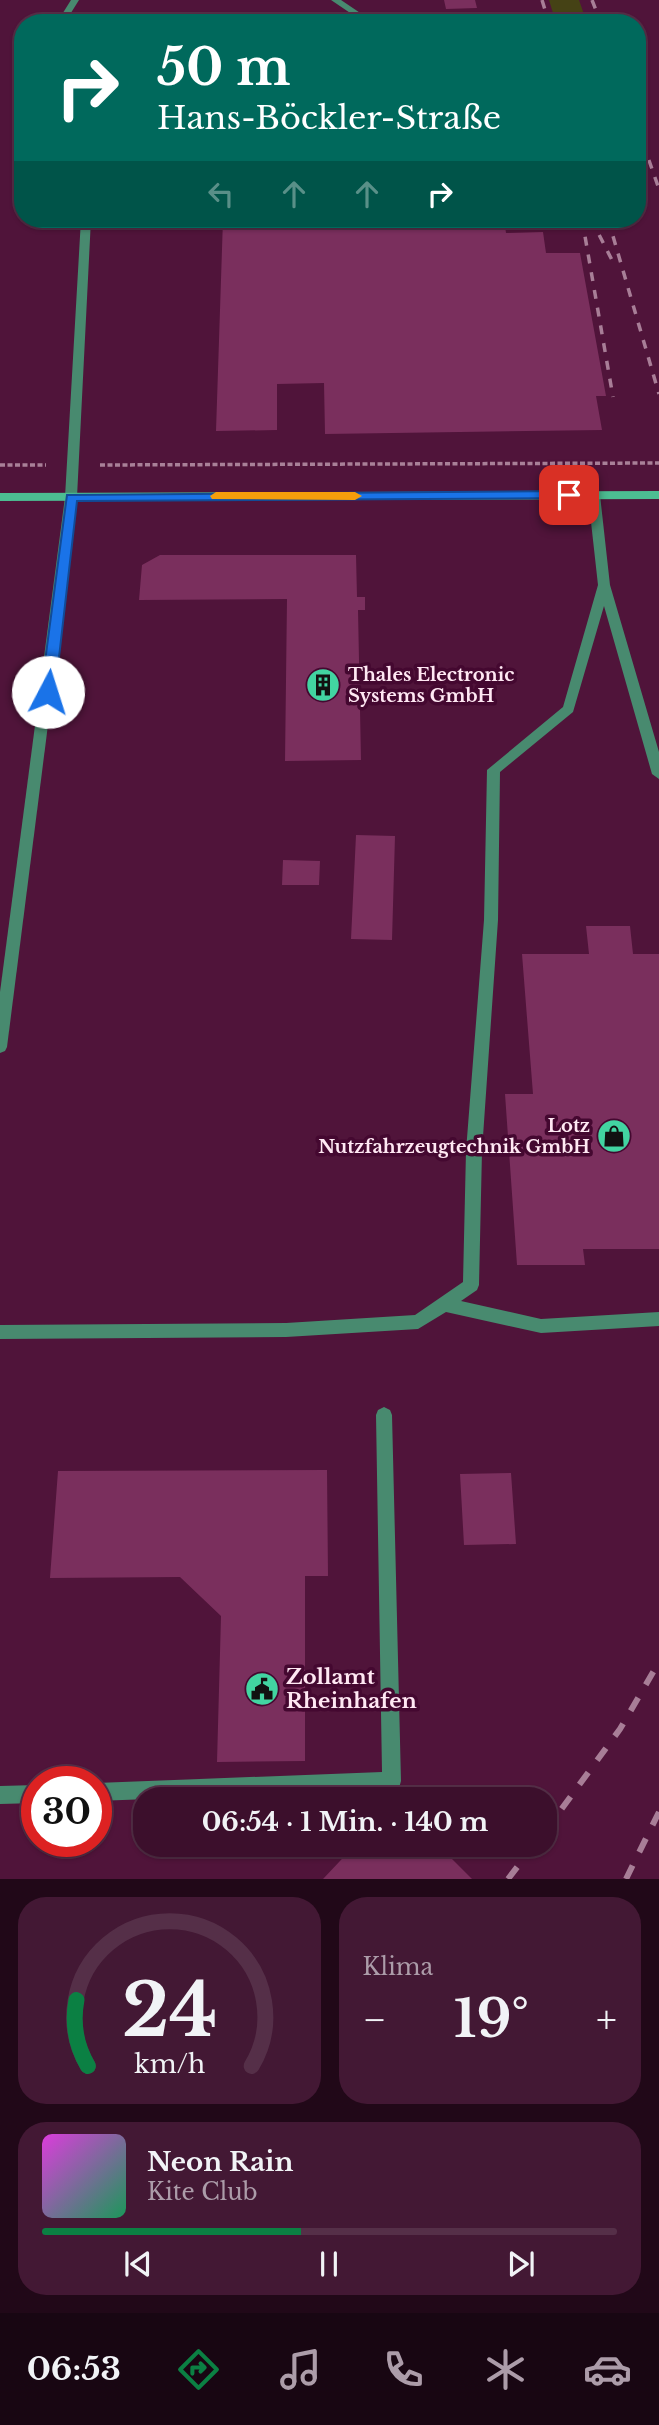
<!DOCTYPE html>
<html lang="de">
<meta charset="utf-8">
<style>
body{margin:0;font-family:"Libre Baskerville",serif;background:#431834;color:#f1f3f6;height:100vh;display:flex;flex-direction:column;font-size:26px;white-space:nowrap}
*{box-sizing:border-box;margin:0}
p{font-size:23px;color:#ac9ca9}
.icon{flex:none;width:38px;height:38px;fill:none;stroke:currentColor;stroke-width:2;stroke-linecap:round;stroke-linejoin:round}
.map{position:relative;height:1879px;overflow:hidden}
.side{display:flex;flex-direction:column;gap:18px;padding:18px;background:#210818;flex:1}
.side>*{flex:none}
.banner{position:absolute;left:14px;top:14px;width:632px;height:214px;border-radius:28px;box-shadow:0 2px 5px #0004,0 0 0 2px #552f48;background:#00695c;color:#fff;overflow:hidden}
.speed{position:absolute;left:21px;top:1766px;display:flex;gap:14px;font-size:35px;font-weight:700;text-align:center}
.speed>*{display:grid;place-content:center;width:91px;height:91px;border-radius:50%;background:#3c0f2c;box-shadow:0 2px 5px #0004,0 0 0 2px #552f48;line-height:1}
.speed .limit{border:10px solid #d22;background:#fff;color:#111}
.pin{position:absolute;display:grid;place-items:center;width:60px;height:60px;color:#fff;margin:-30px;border-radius:14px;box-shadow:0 4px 10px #0006}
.me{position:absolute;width:77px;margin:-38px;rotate:5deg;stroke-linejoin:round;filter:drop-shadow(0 0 5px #0008)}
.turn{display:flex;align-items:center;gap:24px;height:147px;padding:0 28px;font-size:32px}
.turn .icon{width:91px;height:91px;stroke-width:2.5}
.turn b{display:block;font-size:49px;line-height:60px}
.lanes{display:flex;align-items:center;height:66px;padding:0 28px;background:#0003;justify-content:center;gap:35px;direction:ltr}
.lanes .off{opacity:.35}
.big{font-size:52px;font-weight:700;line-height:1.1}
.side .widget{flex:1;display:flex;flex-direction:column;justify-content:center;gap:10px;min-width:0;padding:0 24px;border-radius:28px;background:#431834}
.side .dial{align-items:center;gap:0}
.dial svg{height:182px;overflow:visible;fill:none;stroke:#552f48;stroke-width:7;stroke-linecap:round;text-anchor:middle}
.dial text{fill:#f1f3f6;stroke:none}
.song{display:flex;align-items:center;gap:21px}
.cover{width:84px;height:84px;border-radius:10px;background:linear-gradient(135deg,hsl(300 70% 55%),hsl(150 70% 35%))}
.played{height:7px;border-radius:4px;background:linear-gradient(90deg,#0b8043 45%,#552f48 45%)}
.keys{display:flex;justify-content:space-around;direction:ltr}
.heat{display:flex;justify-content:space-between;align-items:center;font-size:38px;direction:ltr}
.side .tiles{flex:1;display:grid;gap:18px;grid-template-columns:1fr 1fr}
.widget:last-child{grid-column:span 2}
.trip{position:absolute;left:133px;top:1787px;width:424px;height:70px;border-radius:28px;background:#3c0f2c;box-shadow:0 2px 5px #0004,0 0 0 2px #552f48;font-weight:700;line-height:70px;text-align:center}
.tab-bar{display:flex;height:112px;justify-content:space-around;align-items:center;background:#180612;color:#ac9ca9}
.tab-bar .icon{width:49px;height:49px}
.tab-bar .on{color:#0b8043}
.tab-bar b{font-size:32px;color:#f1f3f6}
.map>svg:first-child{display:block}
.green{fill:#454215}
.building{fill:#7a2f5d}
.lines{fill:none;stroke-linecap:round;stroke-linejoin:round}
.path{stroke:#a98098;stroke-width:3.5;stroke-dasharray:5 2.5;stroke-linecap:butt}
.lane{fill:#488a6f;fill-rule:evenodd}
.street{fill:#488a6f;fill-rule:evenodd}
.secondary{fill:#4cbd92;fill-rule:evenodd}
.rail-far1{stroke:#a87e97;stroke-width:3.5;stroke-dasharray:9 9;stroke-linecap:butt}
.rail{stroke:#a87e97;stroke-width:6;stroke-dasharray:15 15;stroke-linecap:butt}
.route{fill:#1a73e8;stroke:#114b97;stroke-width:2}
.slow{fill:#f59e0b}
.labels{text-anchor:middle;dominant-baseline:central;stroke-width:7;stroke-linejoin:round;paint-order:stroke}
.poi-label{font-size:18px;font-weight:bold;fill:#ffe8f3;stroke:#440830;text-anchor:start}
.near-poi-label{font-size:21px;font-weight:bold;fill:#ffe8f3;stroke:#440830;text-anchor:start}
</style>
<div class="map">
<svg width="659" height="1879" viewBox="0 0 659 1879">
<rect width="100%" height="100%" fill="#50143a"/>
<path class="green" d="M 549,0 L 579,0 L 587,23 L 556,23 Z"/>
<path class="building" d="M 444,0 L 475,0 L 477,8 L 446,9 Z
M 223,219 L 504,219 L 506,233 L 543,232 L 546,253 L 580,253 L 606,396 L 596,396 L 602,430 L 325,434 L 324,383 L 277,384 L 277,430 L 216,431 Z
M 160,555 L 356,555 L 357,597 L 365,597 L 365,610 L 358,610 L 361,760 L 285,761 L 287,599 L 139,600 L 142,565 Z
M 356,835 L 395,836 L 392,940 L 351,939 Z
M 283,860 L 320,861 L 319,885 L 282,885 Z
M 586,926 L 630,926 L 633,954 L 659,954 L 659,1249 L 583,1249 L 585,1265 L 517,1265 L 505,1094 L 533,1094 L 522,954 L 589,954 Z
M 327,1470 L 328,1576 L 305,1576 L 305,1761 L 217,1762 L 221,1616 L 180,1577 L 50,1578 L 58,1471 Z
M 511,1473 L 516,1544 L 464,1545 L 460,1474 Z
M 356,1844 L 437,1844 L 472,1879 L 323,1879 Z"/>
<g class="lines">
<path class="path" d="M 0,465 L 46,465
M 100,465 L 659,463"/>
<path class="lane" d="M 71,0 L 79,0 L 69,16 L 69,23 L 61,23 L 61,16 Z
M 331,0 L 341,0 L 375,23 L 365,23 Z
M 81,219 L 91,219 L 77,497 L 71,501 L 65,497 Z
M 594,491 L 600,495 L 610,585 L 659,752 L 659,779 L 652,774 L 604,606 L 573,712 L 500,772 L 498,920 L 482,1151 L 479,1285 L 477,1290 L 461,1301 L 541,1319 L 659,1312 L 659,1326 L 541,1333 L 446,1312 L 418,1329 L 286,1337 L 0,1339 L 0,1325 L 286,1323 L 415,1315 L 463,1282 L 466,1151 L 484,920 L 487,770 L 563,707 L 598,585 L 588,495 Z
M 384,1407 L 390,1410 L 392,1415 L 401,1781 L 399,1788 L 392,1790 L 96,1801 L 96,1783 L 382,1772 L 376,1415 L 378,1410 Z
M 37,1785 L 37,1803 L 0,1804 L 0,1786 Z"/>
<path class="street" d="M 71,493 L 77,497 L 7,1047 L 5,1051 L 0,1053 L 0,992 L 65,497 Z"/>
<path class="secondary" d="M 659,491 L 659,499 L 0,501 L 0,493 Z"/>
<path class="rail-far1" d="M 542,0 L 549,23
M 592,0 L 601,23
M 637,126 L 659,189
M 582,219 L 613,397
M 591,219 L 614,264
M 608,219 L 659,394"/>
<path class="rail" d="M 544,1833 L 620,1729 L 659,1662
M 508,1879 L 535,1844
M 626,1879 L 659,1812"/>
</g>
<path class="route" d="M 569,491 L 573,492 L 573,498 L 77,501 L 55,692 L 48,697 L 41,692 L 67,495 Z"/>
<path class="slow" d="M 216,492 L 355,492 L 362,496 L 355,500 L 212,499 L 210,496 Z"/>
<defs>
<g id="building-disc" transform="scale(1.75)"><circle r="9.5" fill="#42d4a1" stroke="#440830"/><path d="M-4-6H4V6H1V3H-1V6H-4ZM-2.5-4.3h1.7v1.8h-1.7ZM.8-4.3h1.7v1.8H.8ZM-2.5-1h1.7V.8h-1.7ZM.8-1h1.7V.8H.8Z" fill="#111"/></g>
<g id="shop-disc" transform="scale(1.75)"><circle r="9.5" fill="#42d4a1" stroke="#440830"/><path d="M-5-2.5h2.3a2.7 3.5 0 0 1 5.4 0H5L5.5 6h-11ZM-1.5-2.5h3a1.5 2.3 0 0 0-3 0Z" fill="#111"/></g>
<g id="civic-disc" transform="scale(1.75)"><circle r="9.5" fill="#42d4a1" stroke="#440830"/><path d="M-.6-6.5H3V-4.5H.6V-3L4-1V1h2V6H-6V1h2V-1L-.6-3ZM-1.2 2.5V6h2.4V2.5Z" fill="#111"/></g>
</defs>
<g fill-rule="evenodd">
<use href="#building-disc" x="323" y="685"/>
<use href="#shop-disc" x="614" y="1136"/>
<use href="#civic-disc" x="262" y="1689"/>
</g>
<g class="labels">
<g class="poi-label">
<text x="348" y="675">Thales Electronic<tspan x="348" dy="21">Systems GmbH</tspan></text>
<text x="590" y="1126" text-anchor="end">Lotz<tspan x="590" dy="21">Nutzfahrzeugtechnik GmbH</tspan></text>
</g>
<g class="near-poi-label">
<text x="286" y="1677">Zollamt<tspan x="286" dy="24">Rheinhafen</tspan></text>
</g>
</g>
</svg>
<div class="speed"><div class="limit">30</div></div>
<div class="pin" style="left:569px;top:495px;background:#d93025"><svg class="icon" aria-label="arrive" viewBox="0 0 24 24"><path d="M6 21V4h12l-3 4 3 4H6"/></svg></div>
<svg class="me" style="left:48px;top:692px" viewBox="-20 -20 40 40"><circle r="19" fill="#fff"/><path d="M0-13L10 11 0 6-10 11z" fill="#1a73e8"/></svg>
<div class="trip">06:54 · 1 Min. · 140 m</div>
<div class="banner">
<div class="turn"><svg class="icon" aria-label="right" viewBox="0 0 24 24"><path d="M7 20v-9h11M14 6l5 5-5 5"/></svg><div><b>50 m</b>Hans-Böckler-Straße</div></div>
<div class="lanes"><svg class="icon off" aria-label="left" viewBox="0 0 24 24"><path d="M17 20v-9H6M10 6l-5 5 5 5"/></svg><svg class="icon off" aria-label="ahead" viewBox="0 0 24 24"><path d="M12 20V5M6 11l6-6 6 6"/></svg><svg class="icon off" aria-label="ahead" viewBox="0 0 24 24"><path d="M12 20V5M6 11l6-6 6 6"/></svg><svg class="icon" aria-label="right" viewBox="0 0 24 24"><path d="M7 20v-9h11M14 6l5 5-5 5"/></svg></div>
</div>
</div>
<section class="side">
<div class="tiles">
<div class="widget dial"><svg viewBox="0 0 100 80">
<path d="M14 69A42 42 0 1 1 86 69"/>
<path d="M14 69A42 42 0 0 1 9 40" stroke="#0b8043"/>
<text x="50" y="56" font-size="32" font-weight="700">24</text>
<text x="50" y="72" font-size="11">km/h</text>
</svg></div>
<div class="widget"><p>Klima</p>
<div class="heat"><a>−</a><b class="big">19°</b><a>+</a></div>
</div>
<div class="widget">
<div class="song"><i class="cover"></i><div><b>Neon Rain</b><p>Kite Club</p></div></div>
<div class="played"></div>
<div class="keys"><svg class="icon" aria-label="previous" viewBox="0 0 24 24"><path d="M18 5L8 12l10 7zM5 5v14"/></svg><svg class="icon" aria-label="pause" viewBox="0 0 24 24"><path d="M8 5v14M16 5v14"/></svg><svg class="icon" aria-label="next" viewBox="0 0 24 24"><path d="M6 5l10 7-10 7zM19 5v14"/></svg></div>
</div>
</div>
</section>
<nav class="tab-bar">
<b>06:53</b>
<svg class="icon on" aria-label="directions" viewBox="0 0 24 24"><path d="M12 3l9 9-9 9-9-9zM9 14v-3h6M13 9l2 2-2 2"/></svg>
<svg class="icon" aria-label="music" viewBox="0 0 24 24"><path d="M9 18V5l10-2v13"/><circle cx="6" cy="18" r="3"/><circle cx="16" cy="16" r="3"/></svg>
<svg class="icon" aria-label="phone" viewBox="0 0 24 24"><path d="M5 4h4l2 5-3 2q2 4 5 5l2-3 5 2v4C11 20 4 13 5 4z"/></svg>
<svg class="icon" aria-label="climate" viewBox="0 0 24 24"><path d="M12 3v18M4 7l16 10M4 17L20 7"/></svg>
<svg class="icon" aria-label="car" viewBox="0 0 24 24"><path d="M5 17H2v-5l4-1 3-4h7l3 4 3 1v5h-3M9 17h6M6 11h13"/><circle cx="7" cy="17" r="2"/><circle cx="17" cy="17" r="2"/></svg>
</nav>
